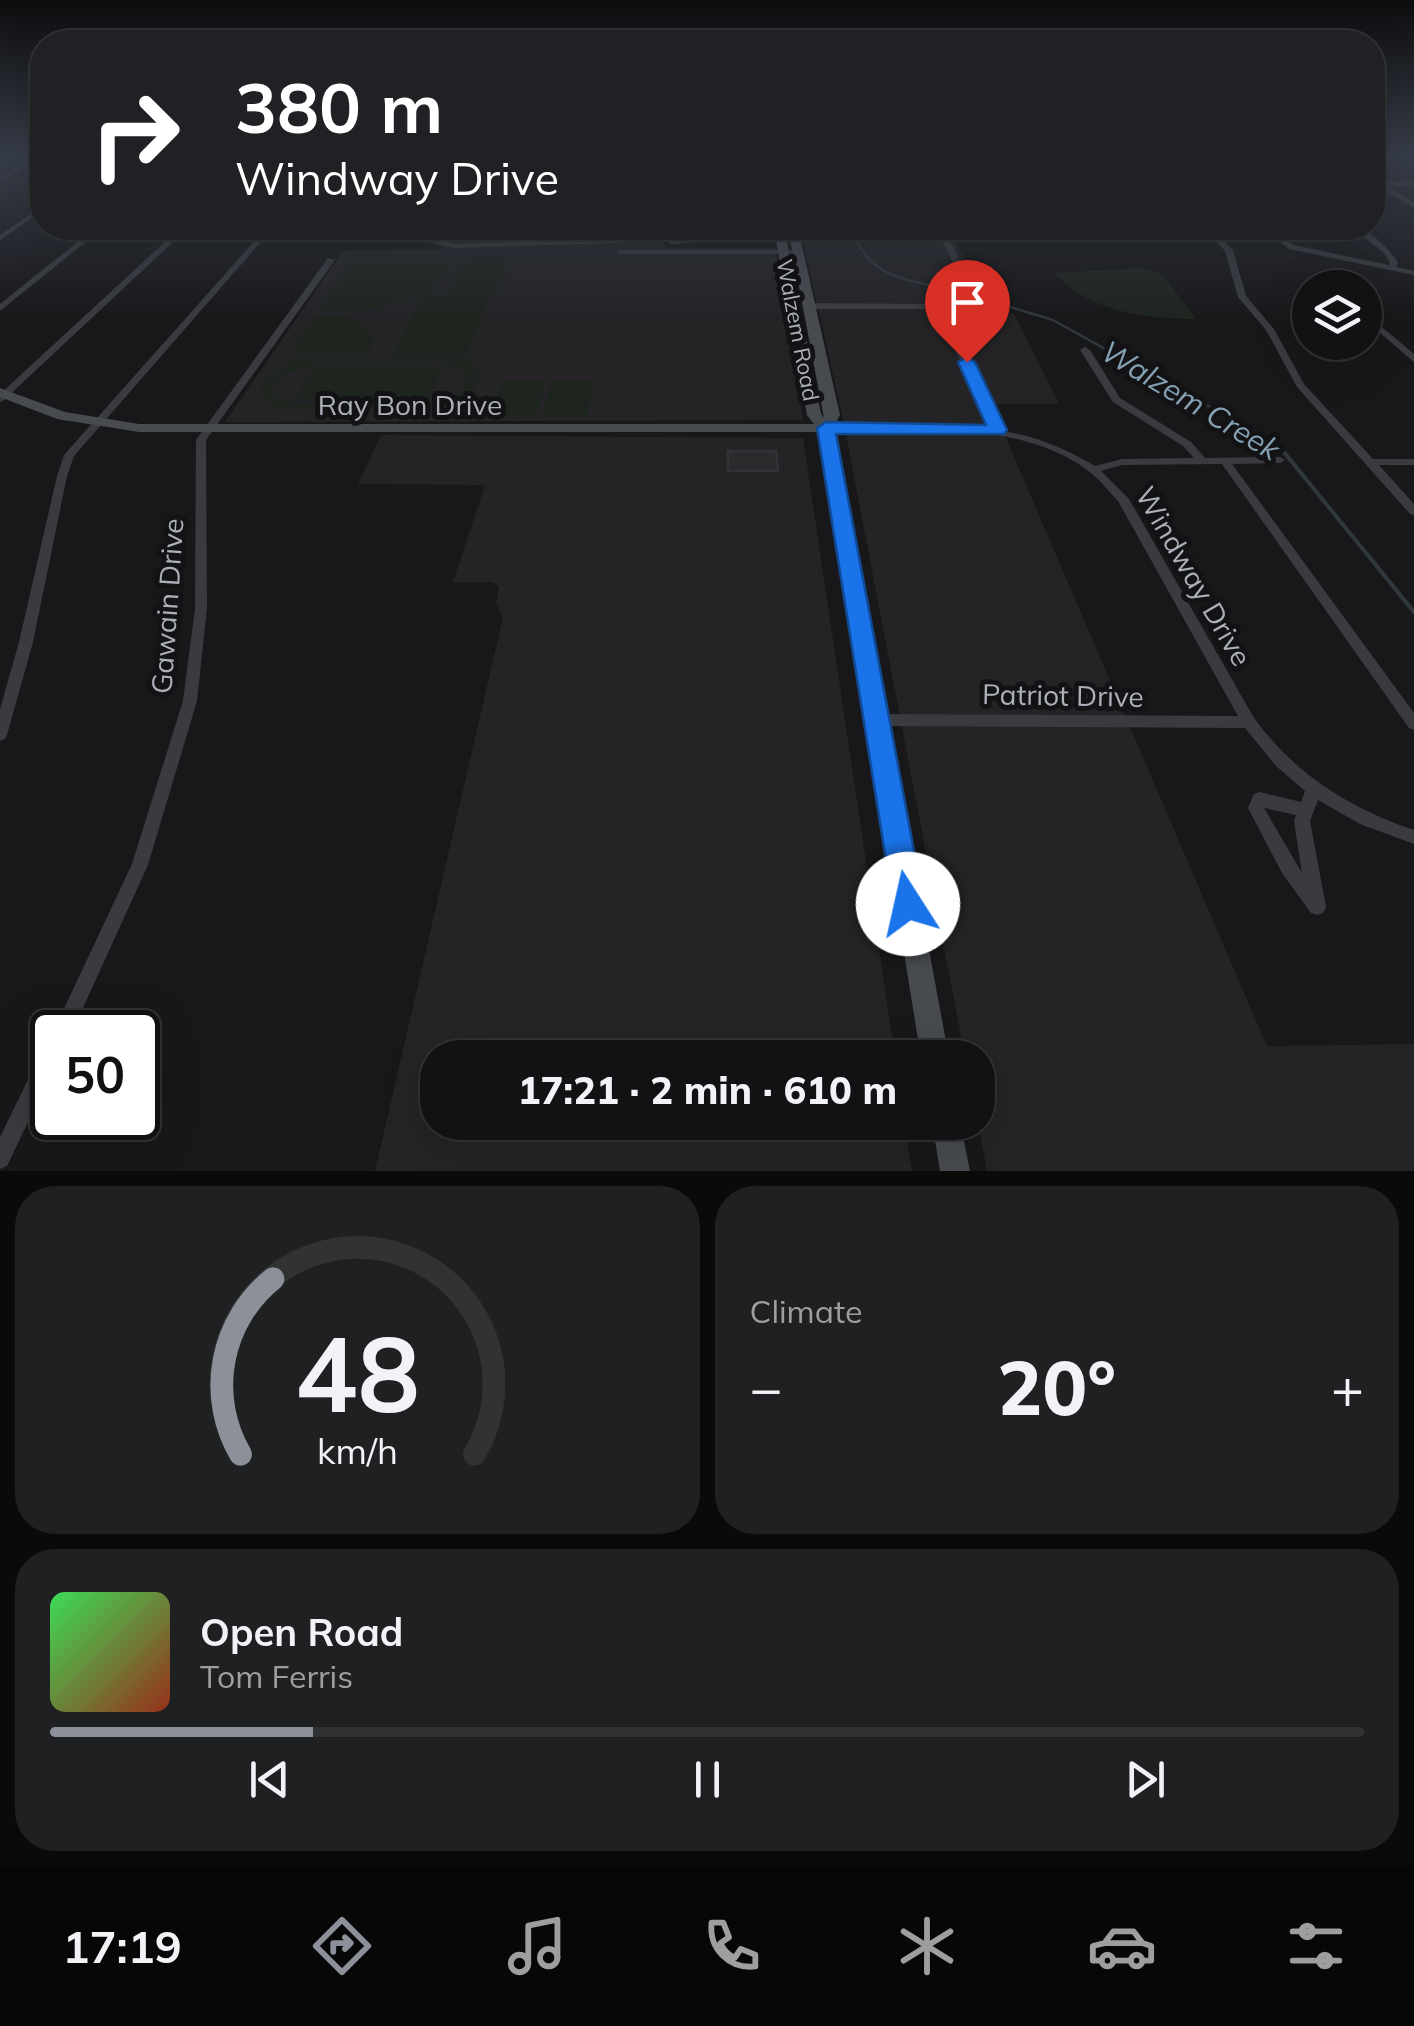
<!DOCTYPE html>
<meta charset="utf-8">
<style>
body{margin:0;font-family:Mulish,sans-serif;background:#1f2022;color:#f1f3f6;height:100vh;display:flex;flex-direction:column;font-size:38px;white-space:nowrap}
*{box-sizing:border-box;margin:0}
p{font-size:32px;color:#9c9ea0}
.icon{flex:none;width:55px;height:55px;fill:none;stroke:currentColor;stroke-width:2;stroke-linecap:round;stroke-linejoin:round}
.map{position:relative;height:1171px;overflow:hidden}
.details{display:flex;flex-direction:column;gap:15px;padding:15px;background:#0a0a0b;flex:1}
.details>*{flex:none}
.guide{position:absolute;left:30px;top:30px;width:1355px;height:210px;border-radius:40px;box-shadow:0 10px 40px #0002,0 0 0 2px #313234;background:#202124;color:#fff;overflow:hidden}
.tools{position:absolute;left:1292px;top:270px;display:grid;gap:20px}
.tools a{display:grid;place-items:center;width:90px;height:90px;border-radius:50%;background:#121214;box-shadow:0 10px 40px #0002,0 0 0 2px #313234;font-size:50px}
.speed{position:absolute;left:30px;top:1010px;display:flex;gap:20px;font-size:50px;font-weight:700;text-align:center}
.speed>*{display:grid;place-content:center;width:130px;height:130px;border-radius:50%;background:#121214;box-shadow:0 10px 40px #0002,0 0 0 2px #313234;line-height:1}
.speed .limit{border:5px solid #111;border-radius:15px;background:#fff;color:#111}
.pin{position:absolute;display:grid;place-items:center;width:85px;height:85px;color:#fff;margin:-102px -42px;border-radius:50% 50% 50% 0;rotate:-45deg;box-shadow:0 0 10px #0007}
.pin .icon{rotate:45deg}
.me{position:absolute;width:110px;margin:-55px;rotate:350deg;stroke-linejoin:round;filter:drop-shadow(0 0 8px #0008)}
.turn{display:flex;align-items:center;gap:35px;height:210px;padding:0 40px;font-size:45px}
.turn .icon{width:130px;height:130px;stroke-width:2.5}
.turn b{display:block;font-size:70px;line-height:85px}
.big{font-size:75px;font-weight:800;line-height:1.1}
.details .widget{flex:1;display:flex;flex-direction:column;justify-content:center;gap:15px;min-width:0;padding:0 35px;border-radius:40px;background:#1f2022}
.details .dial{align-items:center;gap:0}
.dial svg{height:260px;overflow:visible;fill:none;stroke:#313234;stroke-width:7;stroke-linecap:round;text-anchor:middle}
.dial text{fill:#f1f3f6;stroke:none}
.song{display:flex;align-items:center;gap:30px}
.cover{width:120px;height:120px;border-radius:15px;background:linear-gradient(135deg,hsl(130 70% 55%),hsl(10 70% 35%))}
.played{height:10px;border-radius:5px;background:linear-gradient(90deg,#8c9099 20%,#313234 20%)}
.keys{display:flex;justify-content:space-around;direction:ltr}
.heat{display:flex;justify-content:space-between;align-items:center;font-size:55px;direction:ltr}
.details .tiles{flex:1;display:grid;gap:15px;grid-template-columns:1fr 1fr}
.widget:last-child{grid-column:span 2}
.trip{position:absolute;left:420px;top:1040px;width:575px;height:100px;border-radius:40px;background:#121214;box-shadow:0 10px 40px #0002,0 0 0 2px #313234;font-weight:800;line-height:100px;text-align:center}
.tab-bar{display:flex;height:160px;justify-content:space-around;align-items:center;background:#070708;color:#9c9ea0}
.tab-bar .icon{width:70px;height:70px}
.tab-bar .on{color:#8c9099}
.tab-bar b{font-size:45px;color:#f1f3f6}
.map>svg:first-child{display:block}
.built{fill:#242427}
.green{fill:#1e251f;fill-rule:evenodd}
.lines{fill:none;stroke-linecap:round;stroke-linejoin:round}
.stream-far1{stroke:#2f383e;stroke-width:2.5}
.stream{stroke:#2f383e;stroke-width:4}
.building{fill:#2b2b2e;stroke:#323336;stroke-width:2.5}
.street{fill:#393b3f;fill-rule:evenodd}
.secondary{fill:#474a4f;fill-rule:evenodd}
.route{fill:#1a73e8;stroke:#114b97;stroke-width:2.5}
.labels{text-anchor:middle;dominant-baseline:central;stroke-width:10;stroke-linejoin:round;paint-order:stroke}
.far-street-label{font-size:22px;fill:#abb0b9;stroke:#131315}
.street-label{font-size:28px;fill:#abb0b9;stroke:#131315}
.water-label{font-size:30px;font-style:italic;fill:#84a0b2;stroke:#131315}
</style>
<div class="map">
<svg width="1414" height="1171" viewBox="0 0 1414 1171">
<rect width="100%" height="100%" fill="#18181a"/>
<path class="built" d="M 333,228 L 694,228 L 662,233 L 665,248 L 775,248 L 803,420 L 225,422 L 343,251 L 443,249 L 419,238 L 354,236 Z
M 800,228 L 948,228 L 975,280 L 959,299 L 1014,314 L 1059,404 L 995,404 L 1008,443 L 1267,1046 L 1414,1044 L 1414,1171 L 987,1171 L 978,1122 L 978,1058 L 965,1057 L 844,424 Z
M 381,435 L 803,438 L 895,1057 L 438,1058 L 438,1122 L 904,1123 L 912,1171 L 375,1171 L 503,617 L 496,603 L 499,587 L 493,582 L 453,582 L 485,485 L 358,484 Z"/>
<path class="green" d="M 465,256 L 512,256 L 497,294 L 490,295 L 466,355 L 393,355 L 423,295 L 380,308 L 320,309 L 350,264 L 451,262 L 444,279 L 424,294 L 446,295 Z
M 1141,268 L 1162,274 L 1196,319 C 1148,319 1088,312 1055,273 Z
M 316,316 C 337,316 365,316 374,339 L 369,353 L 295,354 L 292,351 Z
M 475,357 L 469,363 L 479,374 L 476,386 L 457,401 L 435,407 L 287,409 L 269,404 L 260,394 C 262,372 287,373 293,358 ZM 439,362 L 462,368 L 469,379 L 456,394 L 434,402 L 292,403 L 278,399 L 271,392 L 279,376 L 317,363 Z
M 314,367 L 442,367 L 429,398 L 295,398 Z
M 503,381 L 545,381 L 536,418 L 491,418 Z
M 551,381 L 593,381 L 587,417 L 542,418 Z"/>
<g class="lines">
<path class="stream-far1" d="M 858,243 C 874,278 915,282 949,289
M 964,293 L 1053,320 L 1237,422"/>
<path class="stream" d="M 1232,420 L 1279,446 L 1414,612"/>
</g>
<path class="building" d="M 728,451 L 776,451 L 778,471 L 728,471 Z"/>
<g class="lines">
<path class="street" d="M 36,155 L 42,156 L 0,182 L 0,177 Z
M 1409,155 L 1414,155 L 1414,158 Z
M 1414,181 L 1414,185 L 1387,186 L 1414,203 L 1414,208 L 1379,186 L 1372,186 L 1372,182 Z
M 42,206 L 42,211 L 0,240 L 0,235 Z
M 95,228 L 103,228 L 0,311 L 0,304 Z
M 180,228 L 188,228 L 3,401 L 0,402 L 0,394 Z
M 266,228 L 273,228 L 74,456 L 67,476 L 33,642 L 7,735 L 5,739 L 0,741 L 0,709 L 19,642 L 57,476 L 64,455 Z
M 336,228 L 345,228 L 367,232 L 415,233 L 454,244 L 615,239 L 693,228 L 708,228 L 615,243 L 454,248 C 440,246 429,239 415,237 C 388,233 361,241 336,228 Z
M 726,228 L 735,228 L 704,241 L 672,244 L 668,242 L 672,240 L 700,237 Z
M 936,228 L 944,228 L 968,278 L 963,290 L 943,307 L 1003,431 C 1038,437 1064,448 1095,466 L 1122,459 L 1194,458 L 1183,446 L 1113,402 L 1080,350 L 1085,347 L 1090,350 L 1120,398 L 1191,442 L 1205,458 L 1280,457 L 1285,460 L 1280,463 L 1232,464 L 1414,713 L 1414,730 L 1409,728 L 1222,464 L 1122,465 L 1101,471 L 1129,499 L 1254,718 C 1295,774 1349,808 1414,830 L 1414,844 L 1360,824 L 1318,800 L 1310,821 L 1326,907 L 1323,913 L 1317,915 L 1311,913 L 1282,873 L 1248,808 L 1254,794 L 1260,792 L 1301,802 L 1305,791 L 1276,766 L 1245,728 L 876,726 L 871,724 L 869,720 L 871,716 L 876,714 L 1238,716 L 1118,501 C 1109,492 1101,481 1091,473 C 1022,418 909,430 826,431 L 821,428 L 826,425 C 881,425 937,420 992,429 L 936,309 L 810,309 L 806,306 L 810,303 L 937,304 L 956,287 L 960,278 ZM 1264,808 L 1296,815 L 1294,821 L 1302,873 Z
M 1203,228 L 1210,228 L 1233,250 L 1246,296 L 1274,329 L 1304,384 L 1373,459 L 1414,459 L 1414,465 L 1379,465 L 1414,504 L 1414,515 L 1410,514 L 1297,387 L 1266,330 L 1238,297 L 1225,251 Z
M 1262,228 L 1270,228 L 1294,245 L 1389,265 L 1390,262 L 1383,252 L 1352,228 C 1370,228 1388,248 1398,262 L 1396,267 L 1414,271 L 1414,275 L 1289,249 Z
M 618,250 L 799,250 L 803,252 L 799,254 L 621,254 L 617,252 Z
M 328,258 L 335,260 L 206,440 L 207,608 L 197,701 L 148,865 L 72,1032 L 53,1032 L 132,864 L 183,701 L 195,608 L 196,440 Z
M 1321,278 L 1327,278 L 1336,288 L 1327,288 L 1320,280 Z
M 1365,313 L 1414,354 L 1414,362 L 1365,320 Z
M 52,1042 L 52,1072 L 7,1166 L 0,1169 L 0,1137 L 45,1045 Z"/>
<path class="secondary" d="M 774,228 L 784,228 L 821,414 L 824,418 L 788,228 L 798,228 L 840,415 L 833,428 L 949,1058 L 921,1058 L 820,432 L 139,432 L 57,419 L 0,397 L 0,388 L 65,412 L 139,424 L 814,424 L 807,415 Z
M 932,1122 L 960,1122 L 970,1171 L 940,1171 Z"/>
</g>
<linearGradient id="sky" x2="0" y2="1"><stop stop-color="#0d0d0e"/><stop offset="0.49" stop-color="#373d49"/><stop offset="1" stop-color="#373d49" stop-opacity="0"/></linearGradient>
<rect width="1414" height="319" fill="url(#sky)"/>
<path class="route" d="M 967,357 L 975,362 L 1007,430 L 1004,434 L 836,434 L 924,904 L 919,914 L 908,919 L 897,914 L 893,904 L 817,428 L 826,422 L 986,425 L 958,362 Z"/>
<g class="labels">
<g class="far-street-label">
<text transform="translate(798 330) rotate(79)">Walzem Road</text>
</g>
<g class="street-label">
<text x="410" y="404">Ray Bon Drive</text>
<text transform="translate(1194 576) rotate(60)">Windway Drive</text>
<text transform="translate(167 606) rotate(-86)">Gawain Drive</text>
<text transform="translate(1063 695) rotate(1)">Patriot Drive</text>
</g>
<g class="water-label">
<text transform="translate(1191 400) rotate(31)">Walzem Creek</text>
</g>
</g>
</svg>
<div class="tools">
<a><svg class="icon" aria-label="layers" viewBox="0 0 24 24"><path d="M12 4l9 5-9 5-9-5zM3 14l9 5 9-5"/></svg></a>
</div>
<div class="speed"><div class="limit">50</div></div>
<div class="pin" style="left:967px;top:362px;background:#d93025"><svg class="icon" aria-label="arrive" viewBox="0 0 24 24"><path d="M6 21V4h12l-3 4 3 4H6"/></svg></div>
<svg class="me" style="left:908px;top:904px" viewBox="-20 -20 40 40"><circle r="19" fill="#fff"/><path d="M0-13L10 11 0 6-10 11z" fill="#1a73e8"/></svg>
<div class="trip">17:21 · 2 min · 610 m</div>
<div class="guide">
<div class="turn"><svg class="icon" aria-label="right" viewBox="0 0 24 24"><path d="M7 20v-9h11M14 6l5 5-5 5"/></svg><div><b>380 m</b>Windway Drive</div></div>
</div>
</div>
<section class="details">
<div class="tiles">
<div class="widget dial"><svg viewBox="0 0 100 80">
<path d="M14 69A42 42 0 1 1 86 69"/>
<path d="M14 69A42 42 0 0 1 24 15" stroke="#8c9099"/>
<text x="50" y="56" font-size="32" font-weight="700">48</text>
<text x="50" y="72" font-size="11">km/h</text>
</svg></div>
<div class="widget"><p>Climate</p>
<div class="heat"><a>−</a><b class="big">20°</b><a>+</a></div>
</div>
<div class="widget">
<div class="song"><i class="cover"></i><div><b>Open Road</b><p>Tom Ferris</p></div></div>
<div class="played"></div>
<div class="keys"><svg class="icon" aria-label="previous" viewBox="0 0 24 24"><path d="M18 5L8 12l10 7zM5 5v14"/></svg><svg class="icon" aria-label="pause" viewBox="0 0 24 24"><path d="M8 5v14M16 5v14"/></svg><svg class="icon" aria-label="next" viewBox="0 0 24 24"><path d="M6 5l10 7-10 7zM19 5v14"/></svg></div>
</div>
</div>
</section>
<nav class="tab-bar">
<b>17:19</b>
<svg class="icon on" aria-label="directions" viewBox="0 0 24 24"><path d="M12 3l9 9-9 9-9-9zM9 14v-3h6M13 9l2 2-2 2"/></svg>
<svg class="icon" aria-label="music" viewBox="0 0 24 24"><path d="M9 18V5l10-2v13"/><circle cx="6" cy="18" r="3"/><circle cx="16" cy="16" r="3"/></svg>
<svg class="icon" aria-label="phone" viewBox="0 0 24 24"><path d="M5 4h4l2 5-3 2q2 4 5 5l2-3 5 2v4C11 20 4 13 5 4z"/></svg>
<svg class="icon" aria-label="climate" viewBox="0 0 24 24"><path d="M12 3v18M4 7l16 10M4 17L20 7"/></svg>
<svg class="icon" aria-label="car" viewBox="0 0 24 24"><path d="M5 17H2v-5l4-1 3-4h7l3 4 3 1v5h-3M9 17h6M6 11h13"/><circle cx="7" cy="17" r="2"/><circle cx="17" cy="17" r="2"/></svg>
<svg class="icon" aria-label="filters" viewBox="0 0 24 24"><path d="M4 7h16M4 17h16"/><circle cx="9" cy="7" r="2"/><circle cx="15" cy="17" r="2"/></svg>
</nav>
